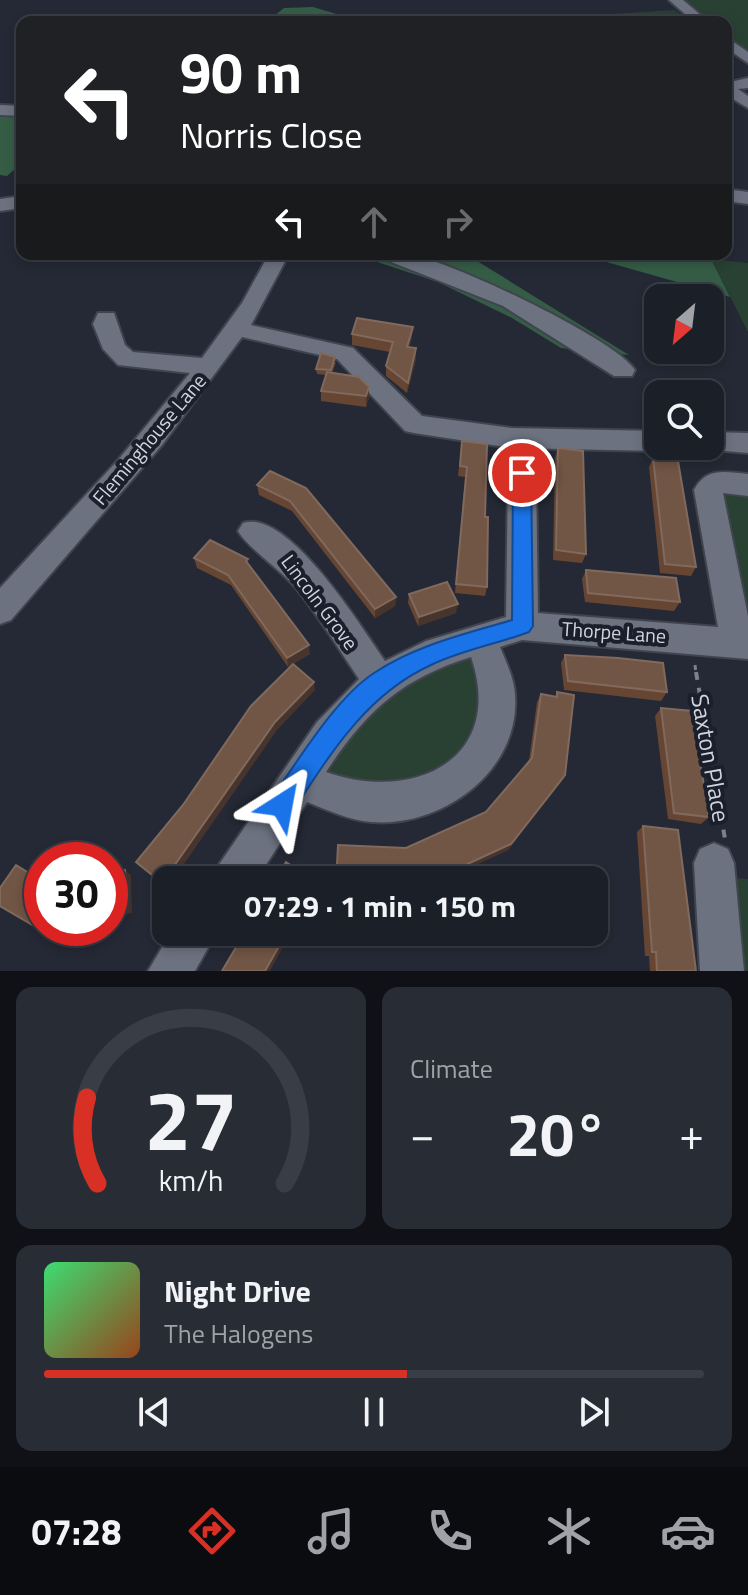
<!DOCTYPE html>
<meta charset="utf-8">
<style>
body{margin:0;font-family:"Titillium Web",sans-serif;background:#282c34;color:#f1f3f6;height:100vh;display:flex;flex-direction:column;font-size:30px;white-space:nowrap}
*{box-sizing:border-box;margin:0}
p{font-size:26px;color:#a0a2a8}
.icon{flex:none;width:44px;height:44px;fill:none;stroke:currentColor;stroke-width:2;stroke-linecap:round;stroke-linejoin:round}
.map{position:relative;height:971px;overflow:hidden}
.panel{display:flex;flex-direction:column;gap:16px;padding:16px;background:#0f1116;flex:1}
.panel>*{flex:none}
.hud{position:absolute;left:16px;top:16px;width:716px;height:244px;border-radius:16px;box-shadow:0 4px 12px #0003,0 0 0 2px #393d45;background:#202124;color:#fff;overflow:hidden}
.needle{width:52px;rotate:208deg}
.tools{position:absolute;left:644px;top:284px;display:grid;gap:16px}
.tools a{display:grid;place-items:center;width:80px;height:80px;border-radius:16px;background:#1b1f28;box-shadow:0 4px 12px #0003,0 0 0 2px #393d45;font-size:40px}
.speed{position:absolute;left:24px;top:842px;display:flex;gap:16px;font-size:40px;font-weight:700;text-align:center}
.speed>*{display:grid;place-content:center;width:104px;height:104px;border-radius:50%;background:#1b1f28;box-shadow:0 4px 12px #0003,0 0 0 2px #393d45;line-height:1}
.speed .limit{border:12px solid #d22;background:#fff;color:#111}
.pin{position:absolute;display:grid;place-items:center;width:68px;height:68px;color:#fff;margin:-34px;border:4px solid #fff;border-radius:50%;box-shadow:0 2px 8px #0007}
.me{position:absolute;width:88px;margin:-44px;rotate:34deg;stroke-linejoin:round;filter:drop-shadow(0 0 6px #0008)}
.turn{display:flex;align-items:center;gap:28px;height:168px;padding:0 32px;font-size:36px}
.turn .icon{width:104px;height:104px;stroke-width:2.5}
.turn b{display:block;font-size:56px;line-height:68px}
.lanes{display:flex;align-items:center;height:76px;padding:0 32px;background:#0003;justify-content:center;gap:40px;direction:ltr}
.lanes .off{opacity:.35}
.big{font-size:60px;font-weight:700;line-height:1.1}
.panel .tile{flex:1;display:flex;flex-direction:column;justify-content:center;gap:12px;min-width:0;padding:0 28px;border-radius:16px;background:#282c34}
.panel .dial{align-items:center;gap:0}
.dial svg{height:208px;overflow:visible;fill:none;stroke:#393d45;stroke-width:7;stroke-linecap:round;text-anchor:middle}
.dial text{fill:#f1f3f6;stroke:none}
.song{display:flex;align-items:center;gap:24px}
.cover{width:96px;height:96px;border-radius:12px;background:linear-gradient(135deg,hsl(140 70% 55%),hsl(20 70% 35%))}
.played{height:8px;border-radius:4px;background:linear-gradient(90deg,#d93025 55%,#393d45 55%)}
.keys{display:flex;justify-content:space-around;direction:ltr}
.heat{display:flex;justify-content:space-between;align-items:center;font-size:44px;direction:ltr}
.panel .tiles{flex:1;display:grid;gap:16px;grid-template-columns:1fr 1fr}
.tile:last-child{grid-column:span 2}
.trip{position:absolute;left:152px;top:866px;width:456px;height:80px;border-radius:16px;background:#1b1f28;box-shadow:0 4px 12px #0003,0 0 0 2px #393d45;font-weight:700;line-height:80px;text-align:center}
.dock{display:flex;height:128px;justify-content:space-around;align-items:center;background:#0b0c10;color:#a0a2a8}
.dock .icon{width:56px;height:56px}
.dock .current{color:#d93025}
.dock b{font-size:36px;color:#f1f3f6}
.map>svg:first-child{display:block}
.green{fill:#284132}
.forest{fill:#355d46}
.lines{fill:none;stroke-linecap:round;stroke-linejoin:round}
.minor-casing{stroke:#40444e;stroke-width:4}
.path-far1{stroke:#7c818b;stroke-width:3;stroke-dasharray:5 5;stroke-linecap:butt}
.path{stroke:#7c818b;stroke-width:4;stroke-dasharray:8 8;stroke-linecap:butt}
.minor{fill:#6c7280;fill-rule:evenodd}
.wall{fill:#664633}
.shaded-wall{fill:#47342c}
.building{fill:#715545;stroke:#80695d;stroke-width:2}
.route{fill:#1a73e8;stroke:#114b97;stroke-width:2}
.labels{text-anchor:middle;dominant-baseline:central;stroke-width:8;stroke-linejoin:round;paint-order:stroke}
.street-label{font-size:20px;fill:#d0d4dc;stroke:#1a1f2b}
.near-street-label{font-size:24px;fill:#d0d4dc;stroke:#1a1f2b}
</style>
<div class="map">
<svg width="748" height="971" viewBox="0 0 748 971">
<rect width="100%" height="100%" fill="#242935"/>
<path class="green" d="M 684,0 L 748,0 L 748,52 L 726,34 L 726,22 L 711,22 Z
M 674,10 L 692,22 L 586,22 L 581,16 Z
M 711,259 L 748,263 L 748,332 Z
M 716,482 L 748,485 L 748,644 Z
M 481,638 L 498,693 L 440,791 L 299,780 L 330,734 Z
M 734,878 L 748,879 L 748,971 L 738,971 Z"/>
<path class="forest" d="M 313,7 L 360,21 L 273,22 L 274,16 L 284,8 Z
M 0,114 L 22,115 L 22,163 L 7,176 L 0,175 Z
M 353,254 L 469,256 L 629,355 L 561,348 L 512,318 L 438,282 Z
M 578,254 L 693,254 L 711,259 L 730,297 Z"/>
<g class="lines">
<g class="minor-casing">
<path id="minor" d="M 669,0 L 683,0 L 709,22 L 694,22 Z
M 726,37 L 748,52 L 748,63 L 726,48 Z
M 748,78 L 748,88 L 738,89 L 748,96 L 748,108 L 726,95 L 726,83 Z
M 0,105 L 22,106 L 22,116 L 0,115 Z
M 726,189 L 748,192 L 748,204 L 726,201 Z
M 22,196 L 22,208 L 0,211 L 0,199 Z
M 269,254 L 289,254 L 251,325 L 353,348 L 422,416 L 512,428 L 658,431 L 658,446 L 668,446 L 658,451 L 512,448 L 414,433 L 405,431 L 337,359 L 242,337 L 162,445 L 11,620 L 0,624 L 0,588 L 118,460 L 190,373 L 118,365 L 103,349 L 93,324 L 98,313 L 114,313 L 125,345 L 133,352 L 202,358 L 242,303 Z
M 378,254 C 388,254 399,253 409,254 C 448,260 616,339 635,370 L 632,376 L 614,376 L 503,306 L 381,258 Z
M 710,432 L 748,433 L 748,453 L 701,449 L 699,446 L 710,446 Z
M 522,463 L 532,466 L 536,473 L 538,613 L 718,627 L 694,490 C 706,467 725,472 748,474 L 748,496 L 723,493 L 748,616 L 748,659 L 522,640 L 500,647 C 506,662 514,678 515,694 C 521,771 442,828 371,822 C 349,820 327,810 307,802 L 256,880 L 212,880 L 218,866 L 317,722 L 359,679 C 338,648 319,616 295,587 C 281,570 247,547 238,531 L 243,523 C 288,508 362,628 385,661 L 426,641 L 506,617 L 508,473 L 512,466 ZM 471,657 C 506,760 413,803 326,772 C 366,711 401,679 471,657 Z
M 714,843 L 728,849 L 734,863 L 744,971 L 700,971 L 694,863 L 700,849 Z
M 171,932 L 217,932 L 195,971 L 148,971 Z"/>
</g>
<path class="path-far1" d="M 695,665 L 696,674"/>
<path class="path" d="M 696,672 L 725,839"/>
<use href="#minor" class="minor"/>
</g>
<path class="wall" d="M 352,334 L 412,337 L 409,348 L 416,359 L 407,393 L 386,376 L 386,366 L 390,352 L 352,345 Z
M 336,362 L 332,373 L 369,387 L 369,397 L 366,407 L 321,401 L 321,391 L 326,375 L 317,374 L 316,369 Z
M 462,441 L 485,517 L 487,587 L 485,596 L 455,593 L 465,477 L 458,476 Z
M 558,448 L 586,554 L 582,563 L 553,560 L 555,458 Z
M 653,458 L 696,567 L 691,576 L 660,573 L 649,467 Z
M 270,471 L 396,597 L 395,606 L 375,618 L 292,511 L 259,495 L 257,485 Z
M 194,558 L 250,566 L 310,654 L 288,667 L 231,585 L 197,568 Z
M 586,570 L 680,602 L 674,611 L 585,602 L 582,579 Z
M 409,594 L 456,613 L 418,626 L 408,603 Z
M 565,655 L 667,692 L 661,701 L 564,690 L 561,663 Z
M 557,692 L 565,775 L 561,782 L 508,850 L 443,880 L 329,880 L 337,865 L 406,848 L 486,812 L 529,761 L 537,702 L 541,694 L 555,697 Z
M 661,708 L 709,817 L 701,824 L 668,819 L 655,716 Z
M 643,826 L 696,971 L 650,971 L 649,956 L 645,956 L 637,832 Z"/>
<path class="shaded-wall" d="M 413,327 L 412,337 L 407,358 L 407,347 Z
M 416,348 L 416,359 L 407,393 L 408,383 Z
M 369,387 L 369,397 L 366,407 L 366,396 Z
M 396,597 L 395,606 L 375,618 L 375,609 Z
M 458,604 L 456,613 L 418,626 L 419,617 Z
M 309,645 L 310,654 L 288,667 L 287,658 Z
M 314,682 L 315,690 L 277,730 L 173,880 L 166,880 L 166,888 L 162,883 L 275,722 Z
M 565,775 L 561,782 L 508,850 L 443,880 L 433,880 Z
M 125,870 L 131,875 L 132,913 L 110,918 L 110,912 Z
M 42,914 L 42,928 L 43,928 L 42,931 L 34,926 Z
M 287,932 L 291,932 L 270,971 L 265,971 Z"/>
<path class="building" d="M 357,318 L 413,327 L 407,347 L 416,348 L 408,383 L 386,366 L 393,342 L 352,334 Z
M 321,353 L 335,357 L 331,370 L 316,369 Z
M 327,372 L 359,377 L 369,387 L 366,396 L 321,391 Z
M 462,441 L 487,444 L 485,517 L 488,517 L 487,587 L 456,584 L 467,467 L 460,466 Z
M 558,448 L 583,451 L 586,554 L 556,550 Z
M 653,458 L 678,461 L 696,567 L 665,564 Z
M 270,471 L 306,488 L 396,597 L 375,609 L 290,501 L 257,485 Z
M 210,540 L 248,559 L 246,561 L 309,645 L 287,658 L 228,575 L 194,558 Z
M 586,570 L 676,578 L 680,602 L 588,593 Z
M 447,582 L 458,604 L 419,617 L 409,594 Z
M 565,655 L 618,658 L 663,663 L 667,692 L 568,681 Z
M 293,664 L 314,682 L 275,722 L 162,883 L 136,862 L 183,805 L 251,706 Z
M 557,692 L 574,695 L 565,775 L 511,844 L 433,880 L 329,880 L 330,865 L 337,865 L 338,845 L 406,848 L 486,812 L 532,758 L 541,694 L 557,697 Z
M 661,708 L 692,711 L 709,817 L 674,813 Z
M 643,826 L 678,830 L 696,971 L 657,971 L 656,952 L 652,952 Z
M 286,862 L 314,880 L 276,880 Z
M 16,865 L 42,881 L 42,914 L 34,926 L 0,906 L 0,888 Z
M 125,870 L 126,908 L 110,912 L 110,874 Z
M 245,932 L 287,932 L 265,971 L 222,971 Z"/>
<path class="route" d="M 522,467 L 531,473 L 533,626 L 529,632 C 497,644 462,650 431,665 C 365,695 329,756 291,814 L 282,818 L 273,814 L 270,805 L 273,796 C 300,758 336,698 374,673 C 416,645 465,634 512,620 L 513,473 Z"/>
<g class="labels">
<g class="street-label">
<text transform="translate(149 439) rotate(-50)">Fleminghouse Lane</text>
<text transform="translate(320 602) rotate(53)">Lincoln Grove</text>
<text transform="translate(614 632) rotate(4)">Thorpe Lane</text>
</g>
<g class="near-street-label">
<text transform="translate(711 758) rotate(80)">Saxton Place</text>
</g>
</g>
</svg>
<div class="tools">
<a><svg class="needle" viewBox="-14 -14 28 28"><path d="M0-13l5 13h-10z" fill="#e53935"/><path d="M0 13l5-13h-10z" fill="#a0a2a8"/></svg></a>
<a><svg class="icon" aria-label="search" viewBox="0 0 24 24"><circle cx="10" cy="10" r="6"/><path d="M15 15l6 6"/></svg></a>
</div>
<div class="speed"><div class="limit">30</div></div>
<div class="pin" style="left:522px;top:473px;background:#d93025"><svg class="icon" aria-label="arrive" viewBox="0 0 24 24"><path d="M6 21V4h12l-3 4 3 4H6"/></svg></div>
<svg class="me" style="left:282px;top:805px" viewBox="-20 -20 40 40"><path d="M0-17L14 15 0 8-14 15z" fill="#1a73e8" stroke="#fff" stroke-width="4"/></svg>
<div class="trip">07:29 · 1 min · 150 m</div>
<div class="hud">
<div class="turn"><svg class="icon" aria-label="left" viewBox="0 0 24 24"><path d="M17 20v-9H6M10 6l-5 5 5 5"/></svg><div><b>90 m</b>Norris Close</div></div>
<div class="lanes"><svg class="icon" aria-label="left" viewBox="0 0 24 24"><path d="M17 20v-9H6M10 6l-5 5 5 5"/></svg><svg class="icon off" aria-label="ahead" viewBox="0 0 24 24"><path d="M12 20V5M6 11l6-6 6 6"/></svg><svg class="icon off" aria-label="right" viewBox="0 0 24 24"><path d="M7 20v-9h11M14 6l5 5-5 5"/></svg></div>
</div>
</div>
<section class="panel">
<div class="tiles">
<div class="tile dial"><svg viewBox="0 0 100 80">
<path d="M14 69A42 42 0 1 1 86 69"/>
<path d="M14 69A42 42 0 0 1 10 36" stroke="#d93025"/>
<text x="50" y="56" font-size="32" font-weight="700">27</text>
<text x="50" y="72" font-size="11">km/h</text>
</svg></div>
<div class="tile"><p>Climate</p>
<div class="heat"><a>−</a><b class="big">20°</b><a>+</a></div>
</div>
<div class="tile">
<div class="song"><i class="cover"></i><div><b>Night Drive</b><p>The Halogens</p></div></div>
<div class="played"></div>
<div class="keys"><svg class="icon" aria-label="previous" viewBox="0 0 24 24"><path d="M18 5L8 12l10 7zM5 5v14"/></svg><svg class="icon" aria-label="pause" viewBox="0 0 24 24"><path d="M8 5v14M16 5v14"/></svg><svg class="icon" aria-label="next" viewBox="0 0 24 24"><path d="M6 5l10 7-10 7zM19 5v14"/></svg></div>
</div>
</div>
</section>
<nav class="dock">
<b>07:28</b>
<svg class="icon current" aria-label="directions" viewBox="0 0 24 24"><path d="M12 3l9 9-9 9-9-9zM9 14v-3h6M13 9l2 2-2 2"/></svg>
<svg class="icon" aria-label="music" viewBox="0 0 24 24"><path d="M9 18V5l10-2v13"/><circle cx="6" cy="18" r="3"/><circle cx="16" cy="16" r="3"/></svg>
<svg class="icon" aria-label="phone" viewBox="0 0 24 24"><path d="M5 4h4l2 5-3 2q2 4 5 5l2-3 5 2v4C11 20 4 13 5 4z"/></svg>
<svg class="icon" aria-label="climate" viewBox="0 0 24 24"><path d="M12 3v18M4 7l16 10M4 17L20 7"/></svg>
<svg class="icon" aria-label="car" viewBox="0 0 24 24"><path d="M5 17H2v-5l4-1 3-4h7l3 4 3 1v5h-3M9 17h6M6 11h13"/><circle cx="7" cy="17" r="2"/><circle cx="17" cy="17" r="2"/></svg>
</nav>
